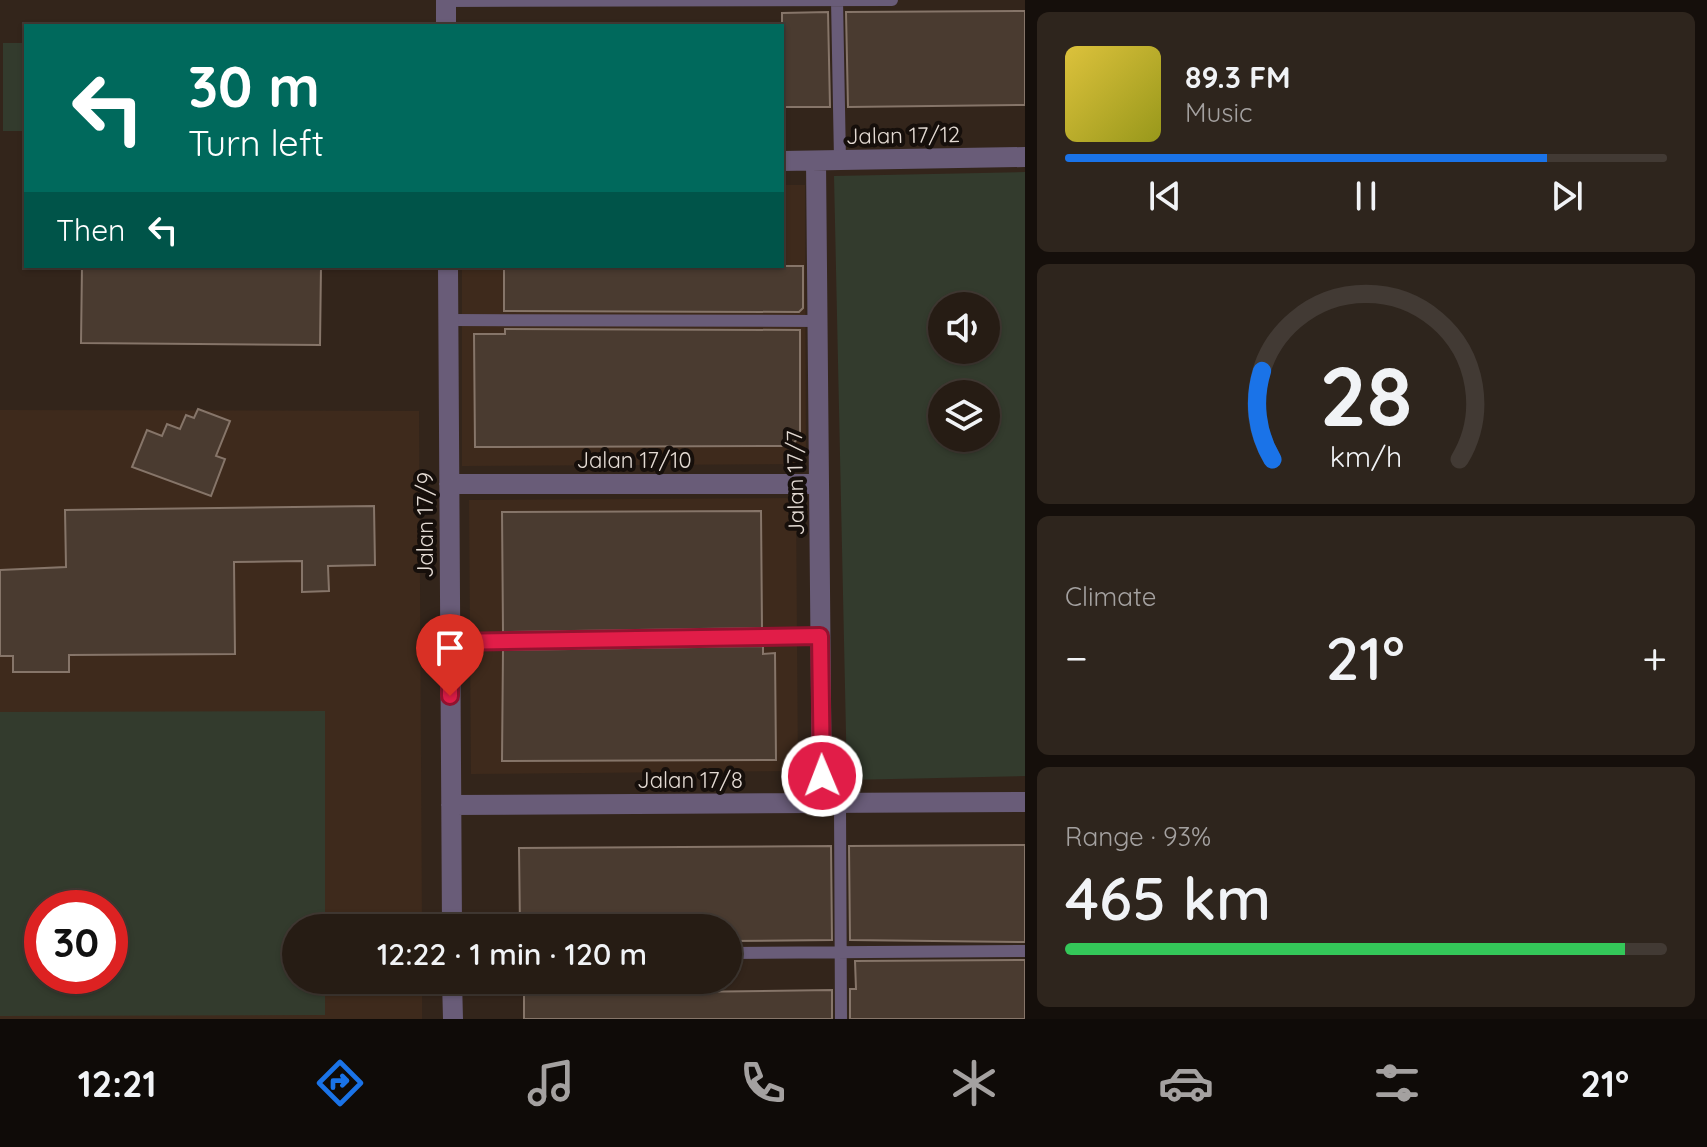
<!DOCTYPE html>
<meta charset="utf-8">
<style>
body{margin:0;font-family:Quicksand,sans-serif;background:#2e251d;color:#f1f3f6;height:100vh;display:flex;flex-direction:column;font-size:30px;white-space:nowrap}
*{box-sizing:border-box;margin:0}
p{font-size:26px;color:#a4a1a0}
.icon{flex:none;width:44px;height:44px;fill:none;stroke:currentColor;stroke-width:2;stroke-linecap:round;stroke-linejoin:round}
.map{position:relative;flex:1;overflow:hidden}
.panel{display:flex;flex-direction:column;gap:12px;padding:12px;background:#150f0b;width:682px}
.panel>*{flex:none}
.guide{position:absolute;left:24px;top:24px;width:760px;height:244px;border-radius:0px;box-shadow:0 2px 6px #0004,0 0 0 2px #423a34;background:#00695c;color:#fff;overflow:hidden}
.buttons{position:absolute;left:928px;top:292px;display:grid;gap:16px}
.buttons a{display:grid;place-items:center;width:72px;height:72px;border-radius:50%;background:#261c14;box-shadow:0 2px 6px #0004,0 0 0 2px #423a34;font-size:40px}
.speed{position:absolute;left:24px;top:890px;display:flex;gap:16px;font-size:40px;font-weight:700;text-align:center}
.speed>*{display:grid;place-content:center;width:104px;height:104px;border-radius:50%;background:#261c14;box-shadow:0 2px 6px #0004,0 0 0 2px #423a34;line-height:1}
.speed .limit{border:12px solid #d22;background:#fff;color:#111}
.pin{position:absolute;display:grid;place-items:center;width:68px;height:68px;color:#fff;margin:-82px -34px;border-radius:50% 50% 50% 0;rotate:-45deg;box-shadow:0 0 8px #0007}
.pin .icon{rotate:45deg}
.me{position:absolute;width:88px;margin:-44px;rotate:359deg;stroke-linejoin:round;filter:drop-shadow(0 0 6px #0008)}
.turn{display:flex;align-items:center;gap:28px;height:168px;padding:0 32px;font-size:36px}
.turn .icon{width:104px;height:104px;stroke-width:2.5}
.turn b{display:block;font-size:56px;line-height:68px}
.then{display:flex;align-items:center;height:76px;padding:0 32px;background:#0003;gap:16px;font-size:30px}
.big{font-size:60px;font-weight:600;line-height:1.1}
.panel .widget{flex:1;display:flex;flex-direction:column;justify-content:center;gap:12px;min-width:0;padding:0 28px;border-radius:12px;background:#2e251d}
.panel .dial{align-items:center;gap:0}
.dial svg{height:208px;overflow:visible;fill:none;stroke:#423a34;stroke-width:7;stroke-linecap:round;text-anchor:middle}
.dial text{fill:#f1f3f6;stroke:none}
.song{display:flex;align-items:center;gap:24px}
.cover{width:96px;height:96px;border-radius:12px;background:linear-gradient(135deg,hsl(50 70% 55%),hsl(60 70% 35%))}
.played{height:8px;border-radius:4px;background:linear-gradient(90deg,#1a73e8 80%,#423a34 80%)}
.keys{display:flex;justify-content:space-around;direction:ltr}
.heat{display:flex;justify-content:space-between;align-items:center;font-size:44px;direction:ltr}
.charge{height:12px;border-radius:6px;background:linear-gradient(90deg,#34c759 93%,#423a34 0)}
.trip{position:absolute;left:282px;top:914px;width:460px;height:80px;border-radius:40px;background:#261c14;box-shadow:0 2px 6px #0004,0 0 0 2px #423a34;font-weight:600;line-height:80px;text-align:center}
.menu{display:flex;height:128px;justify-content:space-around;align-items:center;background:#0f0b08;color:#a4a1a0}
.menu .icon{width:56px;height:56px}
.menu .on{color:#1a73e8}
.menu b{font-size:36px;color:#f1f3f6}
main{display:flex;flex:1;min-height:0}
.map>svg:first-child{display:block}
.built{fill:#3e2a1c;fill-rule:evenodd}
.green{fill:#333b2d;fill-rule:evenodd}
.building{fill:#4a3b30;stroke:#867569;stroke-width:2}
.lines{fill:none;stroke-linecap:round;stroke-linejoin:round}
.service{stroke:#695c78;stroke-width:12}
.minor{stroke:#695c78;stroke-width:20}
.route-casing{stroke:#92132f;stroke-width:20}
.route{stroke:#e11d48;stroke-width:14}
.labels{text-anchor:middle;dominant-baseline:central;stroke-width:8;stroke-linejoin:round;paint-order:stroke}
.street-label{font-size:22px;fill:#e4dbd4;stroke:#160f0b}
</style>
<main>
<div class="map">
<svg width="1025" height="1019" viewBox="0 0 1025 1019">
<rect width="100%" height="100%" fill="#33251b"/>
<path class="built" d="M 782,185 L 805,185 L 806,464 L 462,466 L 462,266 L 782,266 Z
M 0,410 L 419,411 L 422,928 L 296,928 L 296,980 L 422,980 L 422,1019 L 0,1019 ZM 42,908 L 110,908 L 110,976 L 42,976 Z
M 796,498 L 798,771 L 471,774 L 469,500 Z"/>
<path class="green" d="M 3,43 L 26,43 L 26,131 L 3,131 Z
M 1025,172 L 1025,776 L 847,780 L 834,176 ZM 942,306 L 986,306 L 986,350 L 942,350 ZM 942,394 L 986,394 L 986,438 L 942,438 Z
M 325,711 L 325,928 L 296,928 L 296,980 L 325,980 L 325,1015 L 0,1016 L 0,712 ZM 110,908 L 110,976 L 42,976 L 42,908 Z"/>
<path class="building" d="M 1025,11 L 1025,105 L 848,107 L 846,12 Z
M 828,12 L 830,107 L 782,107 L 782,13 Z
M 82,266 L 321,266 L 320,345 L 81,343 Z
M 504,266 L 803,266 L 803,308 L 799,312 L 504,311 Z
M 505,329 L 800,330 L 800,436 L 791,446 L 475,447 L 474,334 L 505,334 Z
M 198,409 L 230,421 L 216,456 L 225,459 L 211,496 L 132,467 L 147,430 L 162,436 L 167,424 L 180,429 L 186,415 L 194,418 Z
M 374,506 L 375,565 L 328,566 L 329,591 L 302,592 L 302,561 L 234,562 L 235,654 L 69,655 L 69,672 L 13,672 L 13,656 L 0,656 L 0,570 L 66,567 L 65,510 Z
M 761,511 L 762,628 L 503,632 L 502,512 Z
M 763,646 L 763,654 L 775,653 L 776,760 L 502,761 L 503,650 Z
M 1025,845 L 1025,942 L 850,940 L 849,846 Z
M 831,846 L 832,940 L 728,941 L 728,928 L 520,928 L 519,848 Z
M 1025,960 L 1025,1019 L 850,1019 L 850,989 L 856,989 L 855,961 Z
M 832,990 L 832,1019 L 524,1019 L 524,994 Z"/>
<g class="lines">
<path class="service" d="M 837,0 L 840,160
M 446,1 L 892,0
M 448,320 L 818,321
M 450,642 L 820,636
M 840,805 L 841,1019
M 728,953 L 1025,951"/>
<path class="minor" d="M 446,0 L 446,26
M 782,161 L 1025,157
M 816,161 L 822,804
M 448,266 L 452,928
M 449,484 L 819,484
M 451,805 L 1025,802
M 452,980 L 453,1019"/>
</g>
<g class="lines">
<g class="route-casing">
<path id="route" d="M 450,696 L 450,642 L 820,636 L 822,776"/>
</g>
<use href="#route" class="route"/>
</g>
<g class="labels">
<g class="street-label">
<text transform="translate(903 135) rotate(-1)">Jalan 17/12</text>
<text x="634" y="460">Jalan 17/10</text>
<text transform="translate(795 483) rotate(-91)">Jalan 17/7</text>
<text transform="translate(425 525) rotate(-90)">Jalan 17/9</text>
<text x="690" y="780">Jalan 17/8</text>
</g>
</g>
</svg>
<div class="buttons">
<a><svg class="icon" aria-label="sound" viewBox="0 0 24 24"><path d="M4 9h4l5-4v14l-5-4H4zM17 9q2 3 0 6"/></svg></a>
<a><svg class="icon" aria-label="layers" viewBox="0 0 24 24"><path d="M12 4l9 5-9 5-9-5zM3 14l9 5 9-5"/></svg></a>
</div>
<div class="speed"><div class="limit">30</div></div>
<div class="pin" style="left:450px;top:696px;background:#d93025"><svg class="icon" aria-label="arrive" viewBox="0 0 24 24"><path d="M6 21V4h12l-3 4 3 4H6"/></svg></div>
<svg class="me" style="left:822px;top:776px" viewBox="-20 -20 40 40"><circle r="17" fill="#e11d48" stroke="#fff" stroke-width="3"/><path d="M0-11L8 9 0 5-8 9z" fill="#fff"/></svg>
<div class="trip">12:22 · 1 min · 120 m</div>
<div class="guide">
<div class="turn"><svg class="icon" aria-label="left" viewBox="0 0 24 24"><path d="M17 20v-9H6M10 6l-5 5 5 5"/></svg><div><b>30 m</b>Turn left</div></div>
<div class="then">Then<svg class="icon" aria-label="left" viewBox="0 0 24 24"><path d="M17 20v-9H6M10 6l-5 5 5 5"/></svg></div>
</div>
</div>
<section class="panel">
<div class="widget">
<div class="song"><i class="cover"></i><div><b>89.3 FM</b><p>Music</p></div></div>
<div class="played"></div>
<div class="keys"><svg class="icon" aria-label="previous" viewBox="0 0 24 24"><path d="M18 5L8 12l10 7zM5 5v14"/></svg><svg class="icon" aria-label="pause" viewBox="0 0 24 24"><path d="M8 5v14M16 5v14"/></svg><svg class="icon" aria-label="next" viewBox="0 0 24 24"><path d="M6 5l10 7-10 7zM19 5v14"/></svg></div>
</div>
<div class="widget dial"><svg viewBox="0 0 100 80">
<path d="M14 69A42 42 0 1 1 86 69"/>
<path d="M14 69A42 42 0 0 1 10 35" stroke="#1a73e8"/>
<text x="50" y="56" font-size="32" font-weight="700">28</text>
<text x="50" y="72" font-size="11">km/h</text>
</svg></div>
<div class="widget"><p>Climate</p>
<div class="heat"><a>−</a><b class="big">21°</b><a>+</a></div>
</div>
<div class="widget"><p>Range · 93%</p><b class="big">465 km</b><div class="charge"></div></div>
</section>
</main>
<nav class="menu">
<b>12:21</b>
<svg class="icon on" aria-label="directions" viewBox="0 0 24 24"><path d="M12 3l9 9-9 9-9-9zM9 14v-3h6M13 9l2 2-2 2"/></svg>
<svg class="icon" aria-label="music" viewBox="0 0 24 24"><path d="M9 18V5l10-2v13"/><circle cx="6" cy="18" r="3"/><circle cx="16" cy="16" r="3"/></svg>
<svg class="icon" aria-label="phone" viewBox="0 0 24 24"><path d="M5 4h4l2 5-3 2q2 4 5 5l2-3 5 2v4C11 20 4 13 5 4z"/></svg>
<svg class="icon" aria-label="climate" viewBox="0 0 24 24"><path d="M12 3v18M4 7l16 10M4 17L20 7"/></svg>
<svg class="icon" aria-label="car" viewBox="0 0 24 24"><path d="M5 17H2v-5l4-1 3-4h7l3 4 3 1v5h-3M9 17h6M6 11h13"/><circle cx="7" cy="17" r="2"/><circle cx="17" cy="17" r="2"/></svg>
<svg class="icon" aria-label="filters" viewBox="0 0 24 24"><path d="M4 7h16M4 17h16"/><circle cx="9" cy="7" r="2"/><circle cx="15" cy="17" r="2"/></svg>
<b>21°</b>
</nav>
